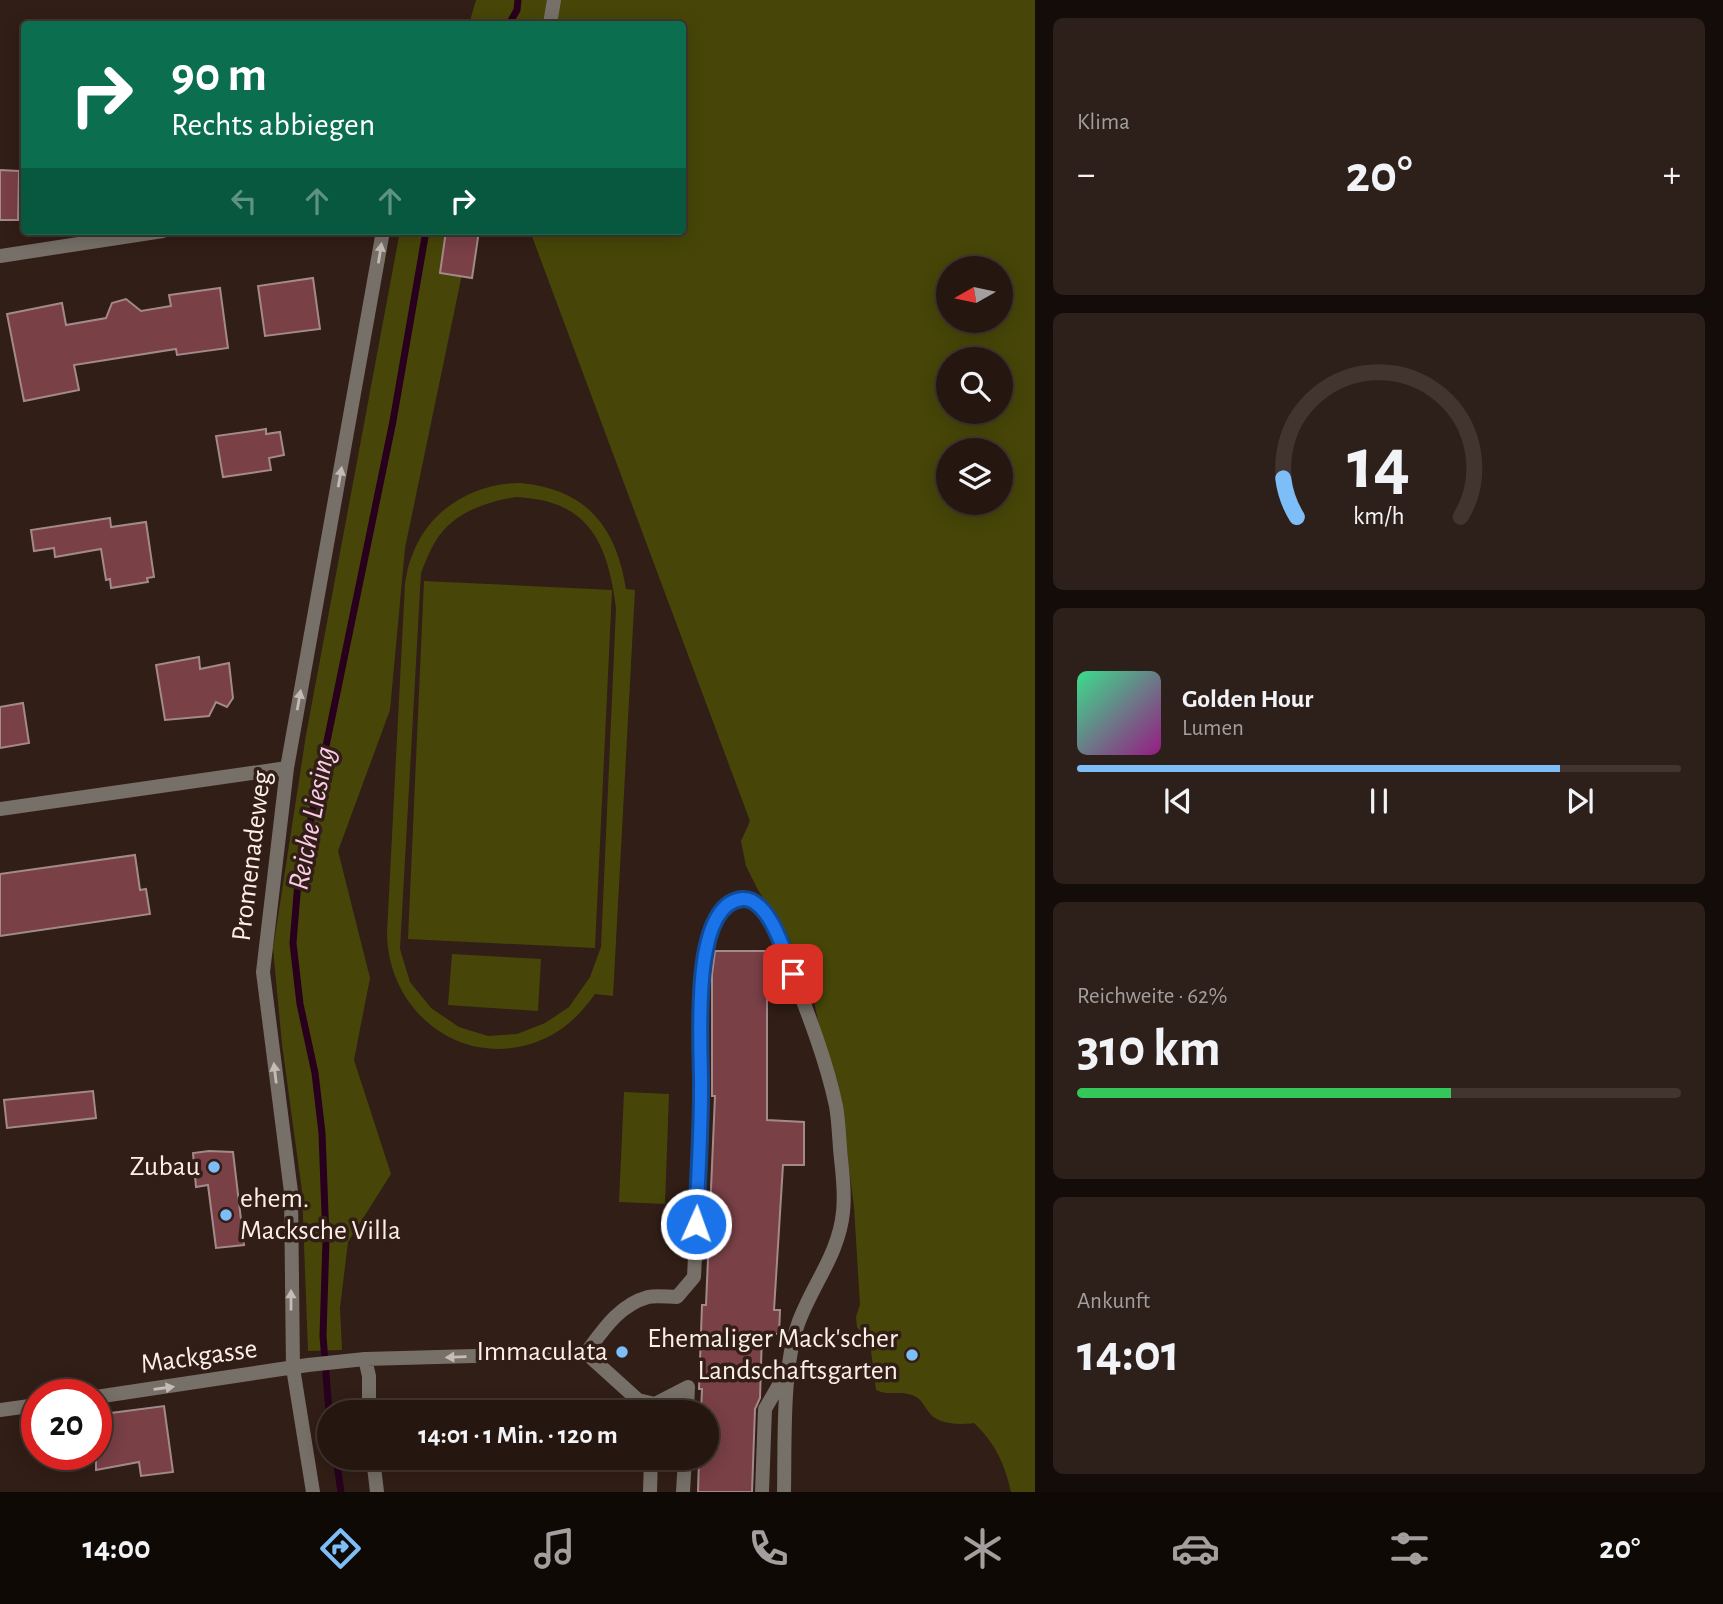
<!DOCTYPE html>
<html lang="de">
<meta charset="utf-8">
<style>
body{margin:0;font-family:"Alegreya Sans",sans-serif;background:#2d1f19;color:#f1f3f6;height:100vh;display:flex;flex-direction:column;font-size:26px;white-space:nowrap}
*{box-sizing:border-box;margin:0}
p{font-size:23px;color:#a39f9f}
.icon{flex:none;width:38px;height:38px;fill:none;stroke:currentColor;stroke-width:2;stroke-linecap:round;stroke-linejoin:round}
.map{position:relative;flex:1;overflow:hidden}
.drawer{display:flex;flex-direction:column;gap:18px;padding:18px;background:#140c09;width:688px}
.drawer>*{flex:none}
.top-card{position:absolute;left:21px;top:21px;width:665px;height:214px;border-radius:7px;box-shadow:0 4px 18px #0003,0 0 0 2px #423530;background:#0b6e4f;color:#fff;overflow:hidden}
.needle{width:46px;rotate:261deg}
.fabs{position:absolute;left:936px;top:256px;display:grid;gap:14px}
.fabs a{display:grid;place-items:center;width:77px;height:77px;border-radius:50%;background:#251610;box-shadow:0 4px 18px #0003,0 0 0 2px #423530;font-size:35px}
.speed{position:absolute;left:21px;top:1379px;display:flex;gap:14px;font-size:35px;font-weight:700;text-align:center}
.speed>*{display:grid;place-content:center;width:91px;height:91px;border-radius:50%;background:#251610;box-shadow:0 4px 18px #0003,0 0 0 2px #423530;line-height:1}
.speed .limit{border:10px solid #d22;background:#fff;color:#111}
.pin{position:absolute;display:grid;place-items:center;width:60px;height:60px;color:#fff;margin:-30px;border-radius:14px;box-shadow:0 4px 10px #0006}
.me{position:absolute;width:77px;margin:-38px;rotate:2deg;stroke-linejoin:round;filter:drop-shadow(0 0 5px #0008)}
.turn{display:flex;align-items:center;gap:24px;height:147px;padding:0 35px;font-size:32px}
.turn .icon{width:91px;height:91px;stroke-width:2.5}
.turn b{display:block;font-size:49px;line-height:60px}
.lanes{display:flex;align-items:center;height:66px;padding:0 35px;background:#0003;justify-content:center;gap:35px;direction:ltr}
.lanes .off{opacity:.35}
.big{font-size:52px;font-weight:700;line-height:1.1}
.drawer .card{flex:1;display:flex;flex-direction:column;justify-content:center;gap:10px;min-width:0;padding:0 24px;border-radius:10px;background:#2d1f19}
.drawer .dial{align-items:center;gap:0}
.dial svg{height:182px;overflow:visible;fill:none;stroke:#423530;stroke-width:7;stroke-linecap:round;text-anchor:middle}
.dial text{fill:#f1f3f6;stroke:none}
.song{display:flex;align-items:center;gap:21px}
.cover{width:84px;height:84px;border-radius:10px;background:linear-gradient(135deg,hsl(150 70% 55%),hsl(310 70% 35%))}
.played{height:7px;border-radius:4px;background:linear-gradient(90deg,#7dbef9 80%,#423530 80%)}
.keys{display:flex;justify-content:space-around;direction:ltr}
.heat{display:flex;justify-content:space-between;align-items:center;font-size:38px;direction:ltr}
.charge{height:10px;border-radius:5px;background:linear-gradient(90deg,#34c759 62%,#423530 0)}
.trip{position:absolute;left:317px;top:1400px;width:402px;height:70px;border-radius:35px;background:#251610;box-shadow:0 4px 18px #0003,0 0 0 2px #423530;font-weight:700;line-height:70px;text-align:center}
.tabs{display:flex;height:112px;justify-content:space-around;align-items:center;background:#0f0906;color:#a39f9f}
.tabs .icon{width:49px;height:49px}
.tabs .selected{color:#7dbef9}
.tabs b{font-size:32px;color:#f1f3f6}
main{display:flex;flex:1;min-height:0}
.map>svg:first-child{display:block}
.green{fill:#474608;fill-rule:evenodd}
.lines{fill:none;stroke-linecap:round;stroke-linejoin:round}
.stream{stroke:#28001d;stroke-width:7}
.building{fill:#794046;stroke:#a4898b;stroke-width:2}
.lane{stroke:#767068;stroke-width:14}
.street{stroke:#767068;stroke-width:14}
.oneway{fill:#c6bcb5}
.route-casing{stroke:#114b97;stroke-width:18}
.route{stroke:#1a73e8;stroke-width:12}
.poi-dot{fill:#7dbef9;stroke:#311e16;stroke-width:2.5}
.labels{text-anchor:middle;dominant-baseline:central;stroke-width:7;stroke-linejoin:round;paint-order:stroke}
.street-label{font-size:28px;fill:#fceee8;stroke:#311e16}
.poi-label{font-size:28px;fill:#fceee8;stroke:#311e16;text-anchor:end}
.water-label{font-size:30px;font-style:italic;fill:#fbcbe8;stroke:#311e16}
</style>
<main>
<div class="map">
<svg width="1036" height="1492" viewBox="0 0 1036 1492">
<rect width="100%" height="100%" fill="#311e16"/>
<path class="green" d="M 476,0 L 1035,0 L 1035,1492 L 1011,1492 C 1005,1464 995,1443 974,1423 C 959,1425 937,1425 928,1411 C 922,1403 920,1396 908,1394 C 897,1391 887,1396 876,1390 L 870,1343 L 857,1327 L 856,1317 L 860,1304 L 854,1207 L 841,1105 L 824,1051 L 814,1001 L 789,938 L 758,890 L 746,866 L 741,841 L 750,821 L 530,231 L 682,231 L 682,24 L 469,24 ZM 948,268 L 1001,268 L 1001,320 L 948,320 ZM 948,359 L 1001,359 L 1001,411 L 948,411 ZM 948,450 L 1001,450 L 1001,502 L 948,502 Z
M 400,231 L 471,231 L 405,548 L 390,710 L 338,851 L 370,978 L 354,1060 L 391,1174 L 348,1242 L 340,1308 L 342,1350 L 308,1351 L 302,1191 L 282,1044 L 273,949 L 306,735 Z
M 520,483 C 586,489 616,526 626,589 L 635,590 L 613,996 L 595,994 C 582,1012 568,1027 548,1037 C 470,1075 388,1017 387,933 L 405,583 C 407,574 408,564 412,556 C 428,510 473,483 520,483 ZM 516,497 C 527,498 539,499 549,502 C 599,516 610,562 616,608 L 601,947 L 590,977 L 569,1007 L 545,1023 L 517,1034 L 488,1036 L 459,1027 L 431,1008 L 410,982 L 400,949 L 421,573 C 425,563 429,552 435,542 C 452,513 485,502 516,497 Z
M 424,581 L 612,590 L 595,948 L 408,939 Z
M 452,954 L 541,959 L 538,1011 L 448,1005 Z
M 624,1092 L 669,1094 L 665,1204 L 619,1202 Z"/>
<g class="lines">
<path class="stream" d="M 509,24 L 517,10 L 518,0
M 329,1412 L 323,1336 L 326,1240 L 322,1133 L 315,1073 L 300,1004 L 293,943 L 298,882 L 393,421 L 426,231
M 336,1458 L 341,1492"/>
</g>
<path class="building" d="M 0,170 L 19,171 L 18,220 L 0,220 Z
M 446,231 L 479,231 L 472,278 L 440,273 Z
M 313,278 L 320,329 L 265,336 L 258,286 Z
M 220,288 L 228,348 L 177,355 L 176,349 L 74,365 L 79,390 L 24,401 L 7,314 L 62,303 L 66,325 L 106,318 L 112,303 L 126,299 L 141,311 L 171,306 L 169,295 Z
M 266,429 L 266,434 L 280,432 L 284,455 L 269,458 L 271,470 L 223,477 L 216,436 Z
M 110,518 L 111,527 L 146,522 L 154,577 L 147,578 L 148,582 L 111,588 L 110,579 L 106,580 L 101,549 L 55,557 L 54,548 L 34,551 L 31,530 Z
M 199,657 L 200,669 L 229,663 L 233,698 L 227,707 L 216,702 L 209,716 L 165,720 L 156,665 Z
M 23,703 L 29,743 L 0,748 L 0,707 Z
M 135,855 L 140,890 L 146,889 L 150,914 L 0,936 L 0,874 Z
M 715,951 L 767,951 L 767,1120 L 804,1122 L 804,1165 L 783,1165 L 774,1310 L 780,1310 L 779,1334 L 762,1333 L 760,1398 L 755,1409 L 752,1492 L 698,1492 L 699,1458 L 707,1458 L 707,1412 L 701,1412 L 702,1389 L 699,1389 L 702,1305 L 706,1305 L 715,1096 L 712,1096 L 712,974 Z
M 93,1091 L 96,1118 L 7,1128 L 4,1100 Z
M 209,1151 L 233,1152 L 244,1245 L 216,1248 L 208,1185 L 196,1187 L 193,1153 Z
M 164,1406 L 173,1472 L 141,1476 L 139,1462 L 96,1470 L 96,1415 Z"/>
<g class="lines">
<path class="lane" d="M 586,1353 C 603,1330 619,1305 648,1297 C 657,1295 668,1297 677,1297 L 694,1277 C 697,1215 701,1153 701,1091 C 702,1044 696,995 706,949 C 710,930 717,903 739,900 C 753,897 761,906 768,917 C 779,935 786,956 793,975 C 809,1016 827,1063 836,1106 C 839,1123 839,1141 841,1159 C 843,1176 845,1194 843,1212 C 839,1254 812,1285 798,1324 C 782,1369 785,1443 784,1492
M 638,1400 L 655,1404 L 688,1387 L 687,1412
M 369,1412 L 369,1376 L 365,1359 L 586,1353 L 638,1400 L 647,1412
M 373,1458 L 377,1492
M 650,1492 L 651,1458
M 683,1492 L 685,1458
M 762,1492 L 765,1409 L 787,1371"/>
<path class="street" d="M 550,24 L 554,0
M 0,256 L 163,231
M 0,809 L 287,768
M 96,1397 L 308,1365 L 365,1359
M 0,1410 L 37,1405
M 313,1492 L 293,1368 L 291,1192 L 263,972 L 287,768 L 383,231"/>
</g>
<defs><path id="oneway-solid" d="M-6-.8H1V-3.2L6.5 0L1 3.2V.8H-6Z" transform="scale(1.75)"/></defs>
<g class="oneway">
<use href="#oneway-solid" transform="translate(380 253) rotate(-81)"/>
<use href="#oneway-solid" transform="translate(340 477) rotate(-80)"/>
<use href="#oneway-solid" transform="translate(299 700) rotate(-80)"/>
<use href="#oneway-solid" transform="translate(275 1073) rotate(-97)"/>
<use href="#oneway-solid" transform="translate(291 1300) rotate(-90)"/>
<use href="#oneway-solid" transform="translate(456 1357) rotate(178)"/>
<use href="#oneway-solid" transform="translate(164 1388) rotate(-8)"/>
</g>
<g class="lines">
<g class="route-casing">
<path id="route" d="M 696,1224 C 698,1179 701,1135 701,1090 C 702,1051 688,905 742,899 C 769,897 785,954 793,974"/>
</g>
<use href="#route" class="route"/>
</g>
<g class="poi-dot">
<circle cx="214" cy="1167" r="7"/>
<circle cx="226" cy="1215" r="7"/>
<circle cx="622" cy="1352" r="7"/>
<circle cx="912" cy="1355" r="7"/>
</g>
<g class="labels">
<g class="street-label">
<text transform="translate(252 856) rotate(-83)">Promenadeweg</text>
<text transform="translate(199 1357) rotate(-8)">Mackgasse</text>
</g>
<g class="poi-label">
<text x="200" y="1167">Zubau</text>
<text x="240" y="1199" text-anchor="start">ehem.<tspan x="240" dy="32">Macksche Villa</tspan></text>
<text x="898" y="1339">Ehemaliger Mack'scher<tspan x="898" dy="32">Landschaftsgarten</tspan></text>
<text x="608" y="1352">Immaculata</text>
</g>
<g class="water-label">
<text transform="translate(312 818) rotate(-79)">Reiche Liesing</text>
</g>
</g>
</svg>
<div class="fabs">
<a><svg class="needle" viewBox="-14 -14 28 28"><path d="M0-13l5 13h-10z" fill="#e53935"/><path d="M0 13l5-13h-10z" fill="#a39f9f"/></svg></a>
<a><svg class="icon" aria-label="search" viewBox="0 0 24 24"><circle cx="10" cy="10" r="6"/><path d="M15 15l6 6"/></svg></a>
<a><svg class="icon" aria-label="layers" viewBox="0 0 24 24"><path d="M12 4l9 5-9 5-9-5zM3 14l9 5 9-5"/></svg></a>
</div>
<div class="speed"><div class="limit">20</div></div>
<div class="pin" style="left:793px;top:974px;background:#d93025"><svg class="icon" aria-label="arrive" viewBox="0 0 24 24"><path d="M6 21V4h12l-3 4 3 4H6"/></svg></div>
<svg class="me" style="left:696px;top:1224px" viewBox="-20 -20 40 40"><circle r="17" fill="#1a73e8" stroke="#fff" stroke-width="3"/><path d="M0-11L8 9 0 5-8 9z" fill="#fff"/></svg>
<div class="trip">14:01 · 1 Min. · 120 m</div>
<div class="top-card">
<div class="turn"><svg class="icon" aria-label="right" viewBox="0 0 24 24"><path d="M7 20v-9h11M14 6l5 5-5 5"/></svg><div><b>90 m</b>Rechts abbiegen</div></div>
<div class="lanes"><svg class="icon off" aria-label="left" viewBox="0 0 24 24"><path d="M17 20v-9H6M10 6l-5 5 5 5"/></svg><svg class="icon off" aria-label="ahead" viewBox="0 0 24 24"><path d="M12 20V5M6 11l6-6 6 6"/></svg><svg class="icon off" aria-label="ahead" viewBox="0 0 24 24"><path d="M12 20V5M6 11l6-6 6 6"/></svg><svg class="icon" aria-label="right" viewBox="0 0 24 24"><path d="M7 20v-9h11M14 6l5 5-5 5"/></svg></div>
</div>
</div>
<section class="drawer">
<div class="card"><p>Klima</p>
<div class="heat"><a>−</a><b class="big">20°</b><a>+</a></div>
</div>
<div class="card dial"><svg viewBox="0 0 100 80">
<path d="M14 69A42 42 0 1 1 86 69"/>
<path d="M14 69A42 42 0 0 1 8 52" stroke="#7dbef9"/>
<text x="50" y="56" font-size="32" font-weight="700">14</text>
<text x="50" y="72" font-size="11">km/h</text>
</svg></div>
<div class="card">
<div class="song"><i class="cover"></i><div><b>Golden Hour</b><p>Lumen</p></div></div>
<div class="played"></div>
<div class="keys"><svg class="icon" aria-label="previous" viewBox="0 0 24 24"><path d="M18 5L8 12l10 7zM5 5v14"/></svg><svg class="icon" aria-label="pause" viewBox="0 0 24 24"><path d="M8 5v14M16 5v14"/></svg><svg class="icon" aria-label="next" viewBox="0 0 24 24"><path d="M6 5l10 7-10 7zM19 5v14"/></svg></div>
</div>
<div class="card"><p>Reichweite · 62%</p><b class="big">310 km</b><div class="charge"></div></div>
<div class="card"><p>Ankunft</p><b class="big">14:01</b></div>
</section>
</main>
<nav class="tabs">
<b>14:00</b>
<svg class="icon selected" aria-label="directions" viewBox="0 0 24 24"><path d="M12 3l9 9-9 9-9-9zM9 14v-3h6M13 9l2 2-2 2"/></svg>
<svg class="icon" aria-label="music" viewBox="0 0 24 24"><path d="M9 18V5l10-2v13"/><circle cx="6" cy="18" r="3"/><circle cx="16" cy="16" r="3"/></svg>
<svg class="icon" aria-label="phone" viewBox="0 0 24 24"><path d="M5 4h4l2 5-3 2q2 4 5 5l2-3 5 2v4C11 20 4 13 5 4z"/></svg>
<svg class="icon" aria-label="climate" viewBox="0 0 24 24"><path d="M12 3v18M4 7l16 10M4 17L20 7"/></svg>
<svg class="icon" aria-label="car" viewBox="0 0 24 24"><path d="M5 17H2v-5l4-1 3-4h7l3 4 3 1v5h-3M9 17h6M6 11h13"/><circle cx="7" cy="17" r="2"/><circle cx="17" cy="17" r="2"/></svg>
<svg class="icon" aria-label="filters" viewBox="0 0 24 24"><path d="M4 7h16M4 17h16"/><circle cx="9" cy="7" r="2"/><circle cx="15" cy="17" r="2"/></svg>
<b>20°</b>
</nav>
